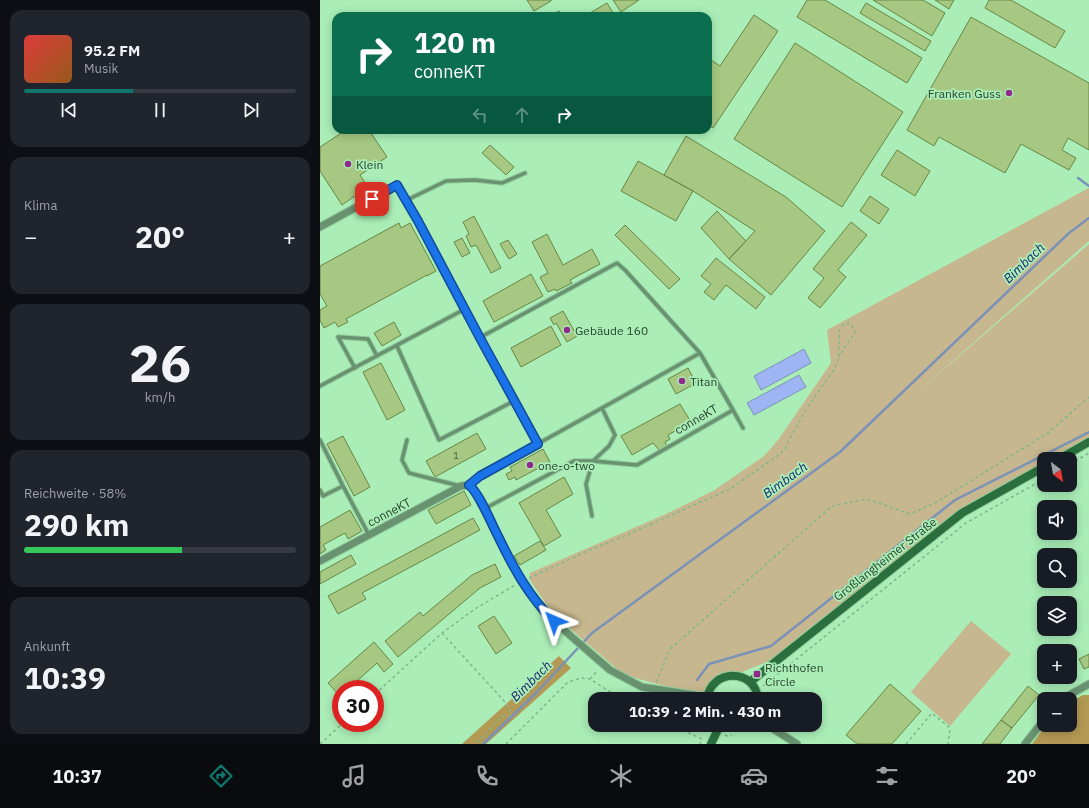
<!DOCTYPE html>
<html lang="de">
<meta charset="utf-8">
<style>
body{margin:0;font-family:"IBM Plex Sans",sans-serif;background:#20242c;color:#f1f3f6;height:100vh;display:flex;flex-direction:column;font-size:15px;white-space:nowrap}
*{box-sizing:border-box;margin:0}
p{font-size:13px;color:#9ea1a6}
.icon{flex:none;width:22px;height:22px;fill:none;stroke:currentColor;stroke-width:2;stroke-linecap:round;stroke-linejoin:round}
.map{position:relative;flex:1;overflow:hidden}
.sheet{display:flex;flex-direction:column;gap:10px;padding:10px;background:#0d0f14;width:320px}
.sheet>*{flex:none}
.hud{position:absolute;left:12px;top:12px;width:380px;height:122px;border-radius:12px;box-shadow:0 2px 10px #0003;background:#0b6e4f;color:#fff;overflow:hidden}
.needle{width:26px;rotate:149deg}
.tools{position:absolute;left:717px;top:452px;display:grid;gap:8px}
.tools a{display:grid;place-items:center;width:40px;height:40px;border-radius:8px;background:#171b24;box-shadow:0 2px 10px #0003;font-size:20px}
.speed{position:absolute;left:12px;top:680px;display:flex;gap:8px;font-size:20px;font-weight:700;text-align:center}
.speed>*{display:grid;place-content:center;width:52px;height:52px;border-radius:50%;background:#171b24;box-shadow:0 2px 10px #0003;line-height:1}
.speed .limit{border:6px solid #d22;background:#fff;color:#111}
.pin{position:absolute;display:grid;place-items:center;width:34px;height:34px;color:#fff;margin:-17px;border-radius:8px;box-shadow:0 2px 6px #0006}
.me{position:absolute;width:44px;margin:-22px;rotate:317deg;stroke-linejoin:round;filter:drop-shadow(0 0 3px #0008)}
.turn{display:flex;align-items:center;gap:14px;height:84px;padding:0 16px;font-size:18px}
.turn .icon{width:52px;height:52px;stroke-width:2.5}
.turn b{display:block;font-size:28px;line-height:34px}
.lanes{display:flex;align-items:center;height:38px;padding:0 16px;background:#0003;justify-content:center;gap:20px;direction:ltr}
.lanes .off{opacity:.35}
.big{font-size:30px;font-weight:800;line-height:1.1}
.sheet .tile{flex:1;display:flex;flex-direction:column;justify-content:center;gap:6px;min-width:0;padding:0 14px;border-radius:12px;background:#20242c}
.sheet .dial{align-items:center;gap:0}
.dial b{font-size:52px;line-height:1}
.song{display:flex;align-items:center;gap:12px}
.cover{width:48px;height:48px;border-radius:6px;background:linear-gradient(135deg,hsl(0 70% 55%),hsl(30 70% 35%))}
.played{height:4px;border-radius:2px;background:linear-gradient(90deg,#0f766e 40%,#363941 40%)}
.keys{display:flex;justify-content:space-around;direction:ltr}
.heat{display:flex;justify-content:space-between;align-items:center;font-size:22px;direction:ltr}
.charge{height:6px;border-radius:3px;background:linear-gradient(90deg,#34c759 58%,#363941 0)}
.trip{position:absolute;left:268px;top:692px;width:234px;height:40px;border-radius:12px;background:#171b24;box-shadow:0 2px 10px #0003;font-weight:800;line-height:40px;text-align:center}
.menu{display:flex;height:64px;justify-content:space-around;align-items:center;background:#090b0e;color:#9ea1a6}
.menu .icon{width:28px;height:28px}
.menu .selected{color:#0f766e}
.menu b{font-size:18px;color:#f1f3f6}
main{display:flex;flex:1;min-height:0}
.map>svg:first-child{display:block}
.green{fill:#c7b78e}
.forest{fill:#b29954}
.water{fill:#9eb4f3;stroke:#7b92b8}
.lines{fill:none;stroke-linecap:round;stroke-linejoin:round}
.stream{stroke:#7b92b8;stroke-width:2.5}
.building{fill:#a6c882;stroke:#688744}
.service-casing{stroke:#90cb9c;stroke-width:5.5}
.minor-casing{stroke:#90cb9c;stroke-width:9}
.secondary-casing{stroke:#90cb9c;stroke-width:10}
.path{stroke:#80b68a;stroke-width:1.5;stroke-dasharray:3 3;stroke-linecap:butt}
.service{stroke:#689270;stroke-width:3.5}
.minor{stroke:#689270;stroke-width:7}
.secondary{stroke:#2a6f3d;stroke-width:8}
.route-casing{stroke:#114b97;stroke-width:10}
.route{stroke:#1a73e8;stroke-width:7}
.poi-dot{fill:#91288c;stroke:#aaedb7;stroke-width:1.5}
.labels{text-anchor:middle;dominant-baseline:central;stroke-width:3.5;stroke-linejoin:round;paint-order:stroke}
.number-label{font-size:10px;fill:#486543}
.poi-label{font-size:12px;fill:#28442e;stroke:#aaedb7;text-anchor:start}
.street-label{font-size:12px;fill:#28442e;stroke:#aaedb7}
.water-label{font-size:13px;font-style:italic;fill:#19266d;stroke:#aaedb7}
</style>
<main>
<section class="sheet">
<div class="tile">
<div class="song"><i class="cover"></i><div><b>95.2 FM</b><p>Musik</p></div></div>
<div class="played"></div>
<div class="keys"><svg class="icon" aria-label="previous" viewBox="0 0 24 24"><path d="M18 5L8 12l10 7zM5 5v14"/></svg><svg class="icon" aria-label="pause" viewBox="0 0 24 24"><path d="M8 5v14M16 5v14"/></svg><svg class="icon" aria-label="next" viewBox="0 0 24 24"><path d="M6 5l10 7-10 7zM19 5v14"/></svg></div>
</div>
<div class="tile"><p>Klima</p>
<div class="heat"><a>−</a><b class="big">20°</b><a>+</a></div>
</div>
<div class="tile dial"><b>26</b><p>km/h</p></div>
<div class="tile"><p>Reichweite · 58%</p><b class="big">290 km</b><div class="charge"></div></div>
<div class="tile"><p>Ankunft</p><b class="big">10:39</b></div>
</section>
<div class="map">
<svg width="769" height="744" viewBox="0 0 769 744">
<rect width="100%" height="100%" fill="#aaedb7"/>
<path class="green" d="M 769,188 L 769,241 L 594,395 L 769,244 L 769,439 L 733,459 L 724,459 L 724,464 L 641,510 L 457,658 L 422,672 L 398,674 L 382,696 L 304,675 L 232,613 L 210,580 L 210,573 L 346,514 L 393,491 L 444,456 L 458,440 L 511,363 L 507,330 Z
M 651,621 L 691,654 L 630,726 L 591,692 Z"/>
<path class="forest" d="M 239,656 L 251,668 L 166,744 L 142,744 Z
M 763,695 L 769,695 L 769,744 L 712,744 L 726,725 L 750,725 L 750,702 Z"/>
<path class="water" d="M 484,349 L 491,363 L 441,390 L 434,376 Z
M 479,375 L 486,387 L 434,415 L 427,403 Z"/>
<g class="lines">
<path class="stream" d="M 758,178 L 769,186
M 377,680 L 389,664 L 451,646 L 635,500 L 769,432
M 163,744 L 218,691 L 272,633 L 520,452 L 749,233 L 769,218"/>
</g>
<path class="building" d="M 207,0 L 231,0 L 231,1 L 214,11 Z
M 293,0 L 319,0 L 301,12 Z
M 487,0 L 505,0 L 602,58 L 587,83 L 477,17 Z
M 553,0 L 603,0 L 625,13 L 612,36 Z
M 615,0 L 634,0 L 629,9 Z
M 669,0 L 691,0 L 745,31 L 735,48 L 665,8 Z
M 287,3 L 295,16 L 265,16 Z
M 546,3 L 611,41 L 605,51 L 540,13 Z
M 239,11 L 242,16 L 230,16 Z
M 434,15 L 458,31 L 393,128 L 388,125 L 388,58 L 400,66 Z
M 651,17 L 769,83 L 769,150 L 748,138 L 742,150 L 756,158 L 749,170 L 701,144 L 685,173 L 619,137 L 614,146 L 587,130 Z
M 475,43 L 583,112 L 522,207 L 414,139 Z
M 26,130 L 49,130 L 67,157 L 40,175 L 48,187 L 22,205 L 0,171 L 0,147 Z
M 67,130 L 76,130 L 69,134 Z
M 366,136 L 466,197 L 505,231 L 451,295 L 409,259 L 435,231 L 373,191 L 344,175 Z
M 170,145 L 194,167 L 186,175 L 162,153 Z
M 577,150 L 610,171 L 595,196 L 561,175 Z
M 318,161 L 373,191 L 356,221 L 301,191 Z
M 550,196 L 569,209 L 559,224 L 540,211 Z
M 397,211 L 426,241 L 409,259 L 381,228 Z
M 154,216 L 181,268 L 171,273 L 156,245 L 151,247 L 146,236 L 149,234 L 143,222 Z
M 531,222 L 547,235 L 518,270 L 526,277 L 500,308 L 488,298 L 504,278 L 493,269 Z
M 79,223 L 81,228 L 90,223 L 116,271 L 107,276 L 107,275 L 26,319 L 28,322 L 18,327 L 15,322 L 4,328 L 0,320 L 0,310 L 7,306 L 0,294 L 0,266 Z
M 305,225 L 360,279 L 349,289 L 295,235 Z
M 227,234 L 243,265 L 272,249 L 280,264 L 250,280 L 252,283 L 236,291 L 235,289 L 228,292 L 220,277 L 228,273 L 212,242 Z
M 142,238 L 150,253 L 142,257 L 134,242 Z
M 188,240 L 197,254 L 189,259 L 180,244 Z
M 396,258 L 445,297 L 436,309 L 406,285 L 394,300 L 384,292 L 391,284 L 381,276 Z
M 211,274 L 223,296 L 174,322 L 163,301 Z
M 243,311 L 257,336 L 247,342 L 236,323 L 234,325 L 230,318 Z
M 74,322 L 81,335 L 62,346 L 54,333 Z
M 231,326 L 241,345 L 201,367 L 191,348 Z
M 61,363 L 85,410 L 67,420 L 43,372 Z
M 368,368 L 376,383 L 356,394 L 348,379 Z
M 360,404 L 371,422 L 348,435 L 350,439 L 345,442 L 347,446 L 339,450 L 333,443 L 312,455 L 301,436 Z
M 157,433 L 166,449 L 115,477 L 106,461 Z
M 23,436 L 50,487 L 34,496 L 7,444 Z
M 223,449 L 230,462 L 196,480 L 195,477 L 189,480 L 186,474 L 192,471 L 190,467 Z
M 244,477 L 253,494 L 226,510 L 241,536 L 224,546 L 199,503 Z
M 144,491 L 151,505 L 116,524 L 108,510 Z
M 30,510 L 42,531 L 28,539 L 25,533 L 3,545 L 6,550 L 0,554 L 0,527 Z
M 153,518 L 160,530 L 42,593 L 46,599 L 18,614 L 8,596 Z
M 220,541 L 226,550 L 200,565 L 194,556 Z
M 31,555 L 36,564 L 0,584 L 0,572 Z
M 175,564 L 181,577 L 160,588 L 78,657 L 65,641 L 100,612 L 103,616 L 152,575 Z
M 174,616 L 192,643 L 176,654 L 158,626 Z
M 54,642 L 73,664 L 64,672 L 57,663 L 28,689 L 21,689 L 21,695 L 20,696 L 8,683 Z
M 769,654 L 769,667 L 764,669 L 759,659 Z
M 726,677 L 737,677 L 729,682 Z
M 570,684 L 601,711 L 572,744 L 537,744 L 526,735 Z
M 708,686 L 719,695 L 692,728 L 681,720 Z
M 681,720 L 692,728 L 680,744 L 662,744 Z"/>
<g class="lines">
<g class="service-casing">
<path id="service" d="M 77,185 L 98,221 L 159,338 L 218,444
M 87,200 L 126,181 L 155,180 L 182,183 L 205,173
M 18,337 L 48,339 L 57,356
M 18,337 L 35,368
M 159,338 L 297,263 L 305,270 L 380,353
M 77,346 L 119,440 L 194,401
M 0,386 L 145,309
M 413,410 L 423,428
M 0,440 L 23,486
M 87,440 L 82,460 L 89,473 L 140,486
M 149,485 L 160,476 L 282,408 L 295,435 L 289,446 L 273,461 L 254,461 L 164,509
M 0,490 L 3,496 L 23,486 L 49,535
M 272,516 L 266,484 L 273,461 L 317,465 L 413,410 L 380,353 L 282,408"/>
</g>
<g class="minor-casing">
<path id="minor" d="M 0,227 L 77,185
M 0,561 L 141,486 L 149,485 L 153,488 L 201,581 L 224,612 L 253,638 L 290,670 L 322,687 L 387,697
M 742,699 L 769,684
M 447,725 L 477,744
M 705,744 L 724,720"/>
</g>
<g class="secondary-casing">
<path id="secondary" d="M 739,459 L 769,442
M 430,682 L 642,513 L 724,467
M 387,699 C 391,668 435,668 438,699
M 402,725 L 415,727 L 423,725
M 391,744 L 400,725"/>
</g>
<path class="path" d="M 750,464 L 769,453
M 209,578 L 263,553 L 300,538 L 410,489 L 460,454 L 465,449 L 469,440 L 487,408 L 515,368 L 519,357 L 519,331 L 522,326 L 525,324 L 529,323 L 532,326 L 535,333 L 524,348 L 519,357
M 122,633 L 185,702 L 190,710 L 190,716 L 183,716 L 156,744
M 270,679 L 278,670
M 336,682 L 350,649 L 512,506 L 547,499 L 590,514 L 615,503 L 728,433 L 769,397
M 443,686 L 646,523 L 724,479
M 55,694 L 122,633 L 155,609 L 195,585
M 352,725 L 382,739 L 380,744
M 431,729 L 436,725
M 405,735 L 407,736 L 412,735
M 0,744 L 23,723
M 186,744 L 248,682 L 261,678 L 270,679 L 301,699
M 586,744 L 612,713 L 630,728 L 628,744"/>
<use href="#service" class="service"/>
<use href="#minor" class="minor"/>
<use href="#secondary" class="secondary"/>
</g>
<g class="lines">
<g class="route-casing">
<path id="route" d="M 52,199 L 77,185 L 98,221 L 160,338 L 218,444 L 160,476 L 149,485 C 160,494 171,523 178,536 C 193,567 209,597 234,621"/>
</g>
<use href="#route" class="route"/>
</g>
<g class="poi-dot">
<circle cx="689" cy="93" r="4"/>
<circle cx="28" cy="164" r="4"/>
<circle cx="247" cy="330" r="4"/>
<circle cx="362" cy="381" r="4"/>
<circle cx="210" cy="465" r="4"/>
<rect x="433" y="670" width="8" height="8" rx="2"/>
</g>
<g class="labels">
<g class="number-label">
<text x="136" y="455">1</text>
</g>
<g class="poi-label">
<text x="681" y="93" text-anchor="end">Franken Guss</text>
<text x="36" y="164">Klein</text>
<text x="255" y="330">Gebäude 160</text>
<text x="370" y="381">Titan</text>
<text x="218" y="465">one-o-two</text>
<text x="445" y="667">Richthofen<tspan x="445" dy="14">Circle</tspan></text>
</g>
<g class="street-label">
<text transform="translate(376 419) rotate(-30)">conneKT</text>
<text transform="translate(69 512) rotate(-28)">conneKT</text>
<text transform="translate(565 559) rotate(-38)">Großlangheimer Straße</text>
</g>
<g class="water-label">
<text transform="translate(704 263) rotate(-44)">Bimbach</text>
<text transform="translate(465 480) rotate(-36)">Bimbach</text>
<text transform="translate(211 681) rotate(-45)">Bimbach</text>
</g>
</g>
</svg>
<div class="tools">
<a><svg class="needle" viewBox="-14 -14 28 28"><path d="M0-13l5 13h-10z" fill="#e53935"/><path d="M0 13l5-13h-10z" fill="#9ea1a6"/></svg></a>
<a><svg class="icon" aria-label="sound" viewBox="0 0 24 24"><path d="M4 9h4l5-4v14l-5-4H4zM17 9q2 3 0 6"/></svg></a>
<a><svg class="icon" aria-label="search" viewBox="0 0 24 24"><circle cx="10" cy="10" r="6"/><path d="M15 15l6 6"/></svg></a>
<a><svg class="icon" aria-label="layers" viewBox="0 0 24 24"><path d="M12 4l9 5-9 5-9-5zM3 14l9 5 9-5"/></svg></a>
<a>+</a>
<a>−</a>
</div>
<div class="speed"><div class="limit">30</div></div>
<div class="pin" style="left:52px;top:199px;background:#d93025"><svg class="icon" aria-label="arrive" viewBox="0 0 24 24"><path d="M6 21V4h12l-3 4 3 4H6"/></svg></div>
<svg class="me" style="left:234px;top:621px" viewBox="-20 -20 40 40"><path d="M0-17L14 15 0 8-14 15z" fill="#1a73e8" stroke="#fff" stroke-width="4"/></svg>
<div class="trip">10:39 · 2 Min. · 430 m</div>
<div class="hud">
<div class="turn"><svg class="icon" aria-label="right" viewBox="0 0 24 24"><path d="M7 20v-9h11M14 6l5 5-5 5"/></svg><div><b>120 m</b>conneKT</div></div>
<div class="lanes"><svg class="icon off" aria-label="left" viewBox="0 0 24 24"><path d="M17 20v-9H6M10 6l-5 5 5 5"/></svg><svg class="icon off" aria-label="ahead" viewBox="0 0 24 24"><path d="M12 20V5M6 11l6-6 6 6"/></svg><svg class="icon" aria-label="right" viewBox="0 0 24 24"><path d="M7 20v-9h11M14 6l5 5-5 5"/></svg></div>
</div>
</div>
</main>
<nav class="menu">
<b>10:37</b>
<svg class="icon selected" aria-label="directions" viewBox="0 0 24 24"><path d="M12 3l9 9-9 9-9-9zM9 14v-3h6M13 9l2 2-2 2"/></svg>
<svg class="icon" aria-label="music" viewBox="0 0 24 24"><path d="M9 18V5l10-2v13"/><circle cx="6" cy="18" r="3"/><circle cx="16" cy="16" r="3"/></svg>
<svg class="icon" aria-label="phone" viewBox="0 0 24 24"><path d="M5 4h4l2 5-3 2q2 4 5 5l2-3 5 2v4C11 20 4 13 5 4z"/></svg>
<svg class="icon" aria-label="climate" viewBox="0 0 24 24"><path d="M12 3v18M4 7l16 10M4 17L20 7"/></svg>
<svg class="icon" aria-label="car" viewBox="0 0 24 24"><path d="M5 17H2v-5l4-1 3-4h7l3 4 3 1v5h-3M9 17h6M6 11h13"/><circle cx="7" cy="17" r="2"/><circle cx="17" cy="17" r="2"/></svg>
<svg class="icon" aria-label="filters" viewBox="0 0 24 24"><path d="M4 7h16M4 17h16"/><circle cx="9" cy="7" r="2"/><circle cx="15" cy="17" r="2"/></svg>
<b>20°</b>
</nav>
